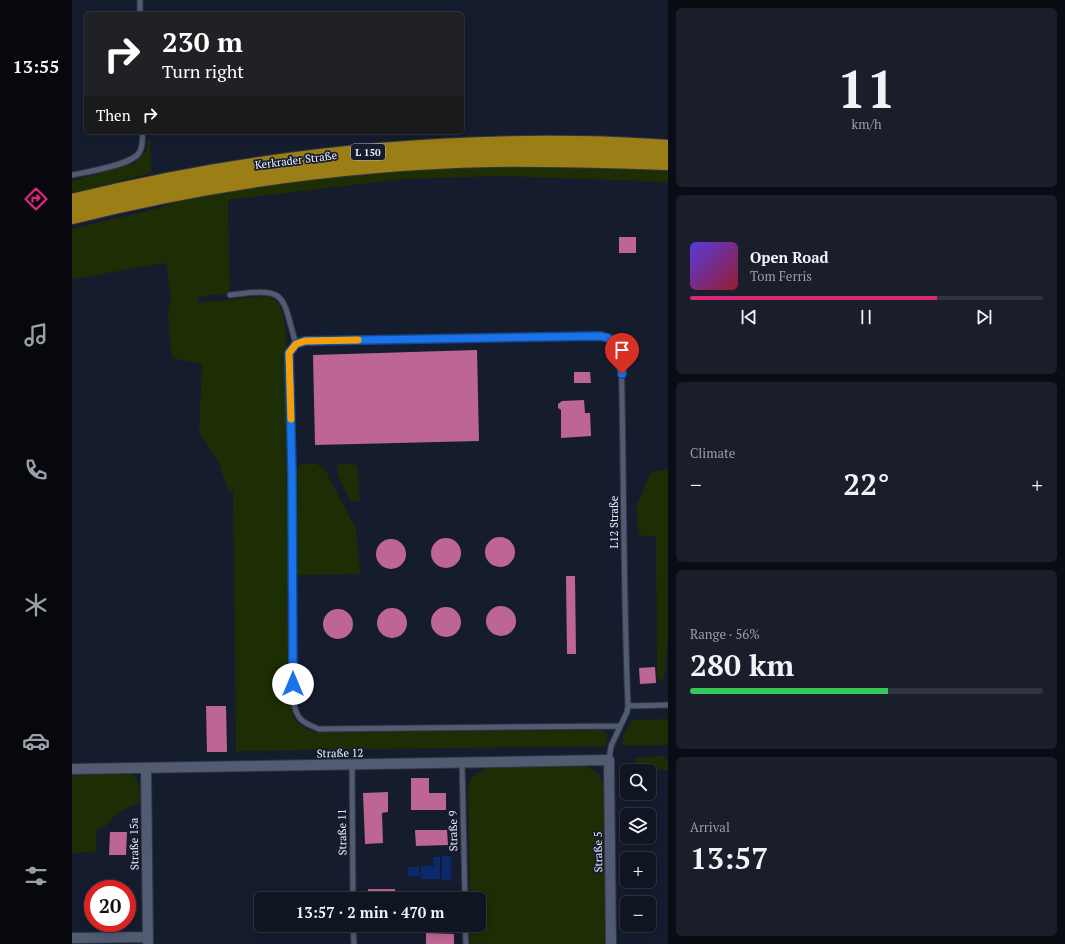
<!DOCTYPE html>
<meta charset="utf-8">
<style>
body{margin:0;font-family:"PT Serif",serif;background:#191e2a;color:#f1f3f6;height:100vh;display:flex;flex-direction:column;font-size:15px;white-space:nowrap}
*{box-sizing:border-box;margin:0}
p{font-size:13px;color:#9c9fa5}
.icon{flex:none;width:22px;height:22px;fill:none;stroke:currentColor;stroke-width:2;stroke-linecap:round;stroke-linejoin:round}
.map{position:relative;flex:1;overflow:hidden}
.panel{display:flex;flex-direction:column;gap:8px;padding:8px;background:#090c13;width:397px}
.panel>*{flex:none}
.guide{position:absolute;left:12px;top:12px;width:380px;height:122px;border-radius:6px;box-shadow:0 2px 10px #0003,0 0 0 1px #303440;background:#202124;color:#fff;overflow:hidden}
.tools{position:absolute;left:548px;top:764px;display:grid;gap:8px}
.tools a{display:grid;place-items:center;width:36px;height:36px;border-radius:6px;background:#101522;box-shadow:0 2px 10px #0003,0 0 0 1px #303440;font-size:20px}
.speed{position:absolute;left:12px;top:880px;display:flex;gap:8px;font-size:20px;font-weight:700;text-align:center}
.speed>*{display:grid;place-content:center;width:52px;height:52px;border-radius:50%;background:#101522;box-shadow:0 2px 10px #0003,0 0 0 1px #303440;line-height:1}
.speed .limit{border:6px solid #d22;background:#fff;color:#111}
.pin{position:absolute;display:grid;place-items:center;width:34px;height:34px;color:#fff;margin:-41px -17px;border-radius:50% 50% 50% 0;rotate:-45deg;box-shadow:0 0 4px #0007}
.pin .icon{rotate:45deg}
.me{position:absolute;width:44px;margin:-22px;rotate:0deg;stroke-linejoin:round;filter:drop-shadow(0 0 3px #0008)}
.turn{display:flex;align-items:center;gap:14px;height:84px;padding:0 12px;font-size:18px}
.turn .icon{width:52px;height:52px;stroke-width:2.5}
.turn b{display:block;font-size:28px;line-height:34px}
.then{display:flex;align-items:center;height:38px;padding:0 12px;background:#0003;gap:8px;font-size:15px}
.big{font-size:30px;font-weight:800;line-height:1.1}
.panel .tile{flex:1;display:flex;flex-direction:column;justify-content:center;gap:6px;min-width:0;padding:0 14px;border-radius:6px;background:#191e2a}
.panel .dial{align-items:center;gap:0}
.dial b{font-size:52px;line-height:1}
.song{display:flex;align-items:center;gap:12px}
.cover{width:48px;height:48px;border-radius:6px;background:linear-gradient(135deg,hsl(250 70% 55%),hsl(350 70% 35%))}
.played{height:4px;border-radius:2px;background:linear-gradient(90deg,#db2777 70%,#303440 70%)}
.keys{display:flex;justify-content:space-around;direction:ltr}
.heat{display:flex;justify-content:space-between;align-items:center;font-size:22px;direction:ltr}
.charge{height:6px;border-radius:3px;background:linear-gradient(90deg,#34c759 56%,#303440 0)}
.trip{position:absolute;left:182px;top:892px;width:232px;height:40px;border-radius:6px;background:#101522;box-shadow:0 2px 10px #0003,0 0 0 1px #303440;font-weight:800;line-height:40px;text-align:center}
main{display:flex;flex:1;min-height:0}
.tabs{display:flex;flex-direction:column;width:72px;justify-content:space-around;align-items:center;background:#06080e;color:#9c9fa5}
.tabs .icon{width:28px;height:28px}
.tabs .active{color:#db2777}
.tabs b{font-size:18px;color:#f1f3f6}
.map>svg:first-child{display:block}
.green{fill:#1d2d04}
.water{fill:#0b296c}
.building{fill:#bd6693}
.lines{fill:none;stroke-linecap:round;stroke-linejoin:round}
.service-casing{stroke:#313544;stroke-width:7}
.minor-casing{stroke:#313544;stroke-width:12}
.trunk-casing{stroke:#313544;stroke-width:18}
.service{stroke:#515b71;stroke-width:5}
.minor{stroke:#515b71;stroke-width:10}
.trunk{stroke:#9c7e16;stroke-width:16}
.route-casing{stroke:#114b97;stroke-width:10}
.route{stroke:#1a73e8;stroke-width:7}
.slow{stroke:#f59e0b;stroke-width:7}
.labels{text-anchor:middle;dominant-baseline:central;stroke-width:3.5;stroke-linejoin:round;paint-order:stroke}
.shield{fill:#151c2e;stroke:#abb1c0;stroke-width:1}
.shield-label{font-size:10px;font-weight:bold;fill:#ebf1fe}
.street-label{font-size:11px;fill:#ebf1fe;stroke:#151c2e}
</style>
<main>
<nav class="tabs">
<b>13:55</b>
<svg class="icon active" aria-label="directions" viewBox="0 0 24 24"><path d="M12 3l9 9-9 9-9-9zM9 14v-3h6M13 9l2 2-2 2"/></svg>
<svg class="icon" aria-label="music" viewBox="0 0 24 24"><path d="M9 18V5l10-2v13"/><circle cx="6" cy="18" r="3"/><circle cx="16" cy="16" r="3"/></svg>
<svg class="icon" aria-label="phone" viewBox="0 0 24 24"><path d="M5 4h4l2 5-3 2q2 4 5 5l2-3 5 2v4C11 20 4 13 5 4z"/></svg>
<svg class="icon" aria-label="climate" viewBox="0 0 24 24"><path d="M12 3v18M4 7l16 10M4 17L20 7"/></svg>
<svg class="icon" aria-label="car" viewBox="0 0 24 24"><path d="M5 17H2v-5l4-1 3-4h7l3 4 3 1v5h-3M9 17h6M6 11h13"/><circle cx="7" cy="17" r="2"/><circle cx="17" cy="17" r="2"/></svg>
<svg class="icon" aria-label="filters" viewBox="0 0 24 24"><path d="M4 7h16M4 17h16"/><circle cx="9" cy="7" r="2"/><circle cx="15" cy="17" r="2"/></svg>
</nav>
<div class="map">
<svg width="596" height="944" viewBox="0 0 596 944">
<rect width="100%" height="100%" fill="#151c2e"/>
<path class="green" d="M 78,139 L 79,173 L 0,193 L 0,181 L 63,163 L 75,150 L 76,140 Z
M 476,165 L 596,169 L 596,182 L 431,176 L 330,179 L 156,200 L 158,293 L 126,297 L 126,303 L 193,296 C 212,300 210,314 214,330 L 218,693 C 219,717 220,721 241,732 L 529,730 L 535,733 L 534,746 L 164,751 L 161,491 L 157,492 L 146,461 L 127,432 L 130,364 L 100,358 L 96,315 L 99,297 L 94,263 L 0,279 L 0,229 C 27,222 55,216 83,209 C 94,206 105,200 117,198 C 236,175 356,169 476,165 Z
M 231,464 L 245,464 L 253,470 L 284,529 L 288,574 L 226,575 L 225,468 Z
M 266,464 L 280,464 L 285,466 L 288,500 L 279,502 L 265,473 Z
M 596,470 L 596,638 L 592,681 L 585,678 L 584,537 L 567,535 L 564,507 L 579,472 Z
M 596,719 L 596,745 L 551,745 L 551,735 L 560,720 Z
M 592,756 L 596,762 L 596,770 L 562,770 L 563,758 Z
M 513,766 L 526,773 L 532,786 L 535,944 L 398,944 L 398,925 L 407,925 L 407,899 L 398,899 L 396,790 C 398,776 406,770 419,767 Z
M 60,773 C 67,782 69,792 69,803 C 54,807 42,813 33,827 L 25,829 L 24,851 L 0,854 L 0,774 Z"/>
<path class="water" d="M 370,856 L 379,856 L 379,879 L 370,880 Z
M 361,857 L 368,857 L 368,879 L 349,879 L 349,866 L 362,866 Z
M 336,867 L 347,867 L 348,876 L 336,876 Z"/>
<path class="building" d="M 547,237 L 564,237 L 564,253 L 547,253 Z
M 405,350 L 407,441 L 243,445 L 241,355 Z
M 502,372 L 518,372 L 519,383 L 502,383 Z
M 512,400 L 513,413 L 518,413 L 519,436 L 489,438 L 489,410 L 486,408 L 486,404 L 490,401 Z
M413 552a15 15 0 1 1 30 0a15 15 0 1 1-30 0Z
M359 553a15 15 0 1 1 30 0a15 15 0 1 1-30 0Z
M304 554a15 15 0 1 1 30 0a15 15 0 1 1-30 0Z
M 494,576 L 503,576 L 504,654 L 495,654 Z
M414 621a15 15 0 1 1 30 0a15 15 0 1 1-30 0Z
M359 622a15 15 0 1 1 30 0a15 15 0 1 1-30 0Z
M305 623a15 15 0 1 1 30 0a15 15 0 1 1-30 0Z
M251 624a15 15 0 1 1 30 0a15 15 0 1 1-30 0Z
M 583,667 L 584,683 L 568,684 L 567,668 Z
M 134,706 L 154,706 L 155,752 L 135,752 Z
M 339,778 L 357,778 L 357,793 L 374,793 L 374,810 L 339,810 Z
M 316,792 L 316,812 L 310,813 L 311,843 L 293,844 L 291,793 Z
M 343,830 L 375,830 L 376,845 L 344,846 Z
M 38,832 L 55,832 L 54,855 L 37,855 Z
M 296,889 L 323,889 L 323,899 L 296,899 Z
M 354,933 L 382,934 L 382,944 L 354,944 Z"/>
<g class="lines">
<g class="service-casing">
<path id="service" d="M 68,0 L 68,14
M 0,175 C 15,172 59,165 67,153 C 71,146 71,140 70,132
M 158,295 C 217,287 209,294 224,344
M 556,706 L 596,705
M 537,760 L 539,746 L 555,712 L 556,706 C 551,586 552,467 549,347 L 536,338 L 528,336 L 233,341 L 224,344 L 217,353 L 220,459 L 221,699 C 224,719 229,722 247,729 L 548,726
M 390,762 L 393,899
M 280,765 L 281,899
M 281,925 L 282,944
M 393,925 L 394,944"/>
</g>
<g class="minor-casing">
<path id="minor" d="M 74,768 L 76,944
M 0,769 L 537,760 L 539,944
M 0,938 L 76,937"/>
</g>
<g class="trunk-casing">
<path id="trunk" d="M 0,202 C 165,161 333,142 502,144 C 534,144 565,146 596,148
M 0,216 C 136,182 278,162 418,159 C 477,158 537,160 596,162"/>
</g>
<use href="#service" class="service"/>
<use href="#minor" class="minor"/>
<use href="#trunk" class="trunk"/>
</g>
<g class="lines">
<g class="route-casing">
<path id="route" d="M 221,684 L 220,474 L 217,353 L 224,344 L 233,341 L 528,336 L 536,338 L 549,347 L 550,374"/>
</g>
<use href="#route" class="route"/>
<path class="slow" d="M 219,419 L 217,353 L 224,344 L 233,341 L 286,340"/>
</g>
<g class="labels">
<rect class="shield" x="279" y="144" width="34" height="16" rx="3"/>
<g class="shield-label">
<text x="296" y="152">L 150</text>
</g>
<g class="street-label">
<text transform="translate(224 160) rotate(-7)">Kerkrader Straße</text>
<text transform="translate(542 522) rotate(-90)">L12 Straße</text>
<text transform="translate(268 753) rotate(-1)">Straße 12</text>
<text transform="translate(381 831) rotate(-91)">Straße 9</text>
<text transform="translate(270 832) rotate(-91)">Straße 11</text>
<text transform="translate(62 844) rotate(-91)">Straße 15a</text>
<text transform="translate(526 852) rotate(-91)">Straße 5</text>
</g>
</g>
</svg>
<div class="tools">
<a><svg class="icon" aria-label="search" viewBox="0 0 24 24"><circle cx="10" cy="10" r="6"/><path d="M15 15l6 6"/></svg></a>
<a><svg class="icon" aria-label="layers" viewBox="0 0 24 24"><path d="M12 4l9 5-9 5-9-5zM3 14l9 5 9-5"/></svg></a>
<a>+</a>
<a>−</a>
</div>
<div class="speed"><div class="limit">20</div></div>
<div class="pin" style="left:550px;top:374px;background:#d93025"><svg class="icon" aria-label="arrive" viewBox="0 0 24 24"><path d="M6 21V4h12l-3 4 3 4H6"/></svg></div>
<svg class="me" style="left:221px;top:684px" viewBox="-20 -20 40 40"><circle r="19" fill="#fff"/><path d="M0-13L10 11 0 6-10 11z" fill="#1a73e8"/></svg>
<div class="trip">13:57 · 2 min · 470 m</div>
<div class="guide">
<div class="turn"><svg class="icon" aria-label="right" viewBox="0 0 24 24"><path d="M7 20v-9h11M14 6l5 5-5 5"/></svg><div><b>230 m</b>Turn right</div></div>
<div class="then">Then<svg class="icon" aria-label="right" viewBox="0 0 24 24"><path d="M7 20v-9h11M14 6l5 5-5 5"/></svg></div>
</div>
</div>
<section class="panel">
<div class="tile dial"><b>11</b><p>km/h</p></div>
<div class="tile">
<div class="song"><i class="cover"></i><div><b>Open Road</b><p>Tom Ferris</p></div></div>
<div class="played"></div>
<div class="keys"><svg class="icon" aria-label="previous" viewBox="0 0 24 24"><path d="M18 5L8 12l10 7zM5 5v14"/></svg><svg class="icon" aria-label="pause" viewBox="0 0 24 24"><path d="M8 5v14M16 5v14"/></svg><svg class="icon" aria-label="next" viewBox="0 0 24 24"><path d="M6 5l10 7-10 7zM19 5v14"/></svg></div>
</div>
<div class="tile"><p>Climate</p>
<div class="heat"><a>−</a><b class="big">22°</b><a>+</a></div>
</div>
<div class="tile"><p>Range · 56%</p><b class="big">280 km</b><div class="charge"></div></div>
<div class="tile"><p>Arrival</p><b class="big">13:57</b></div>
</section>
</main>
